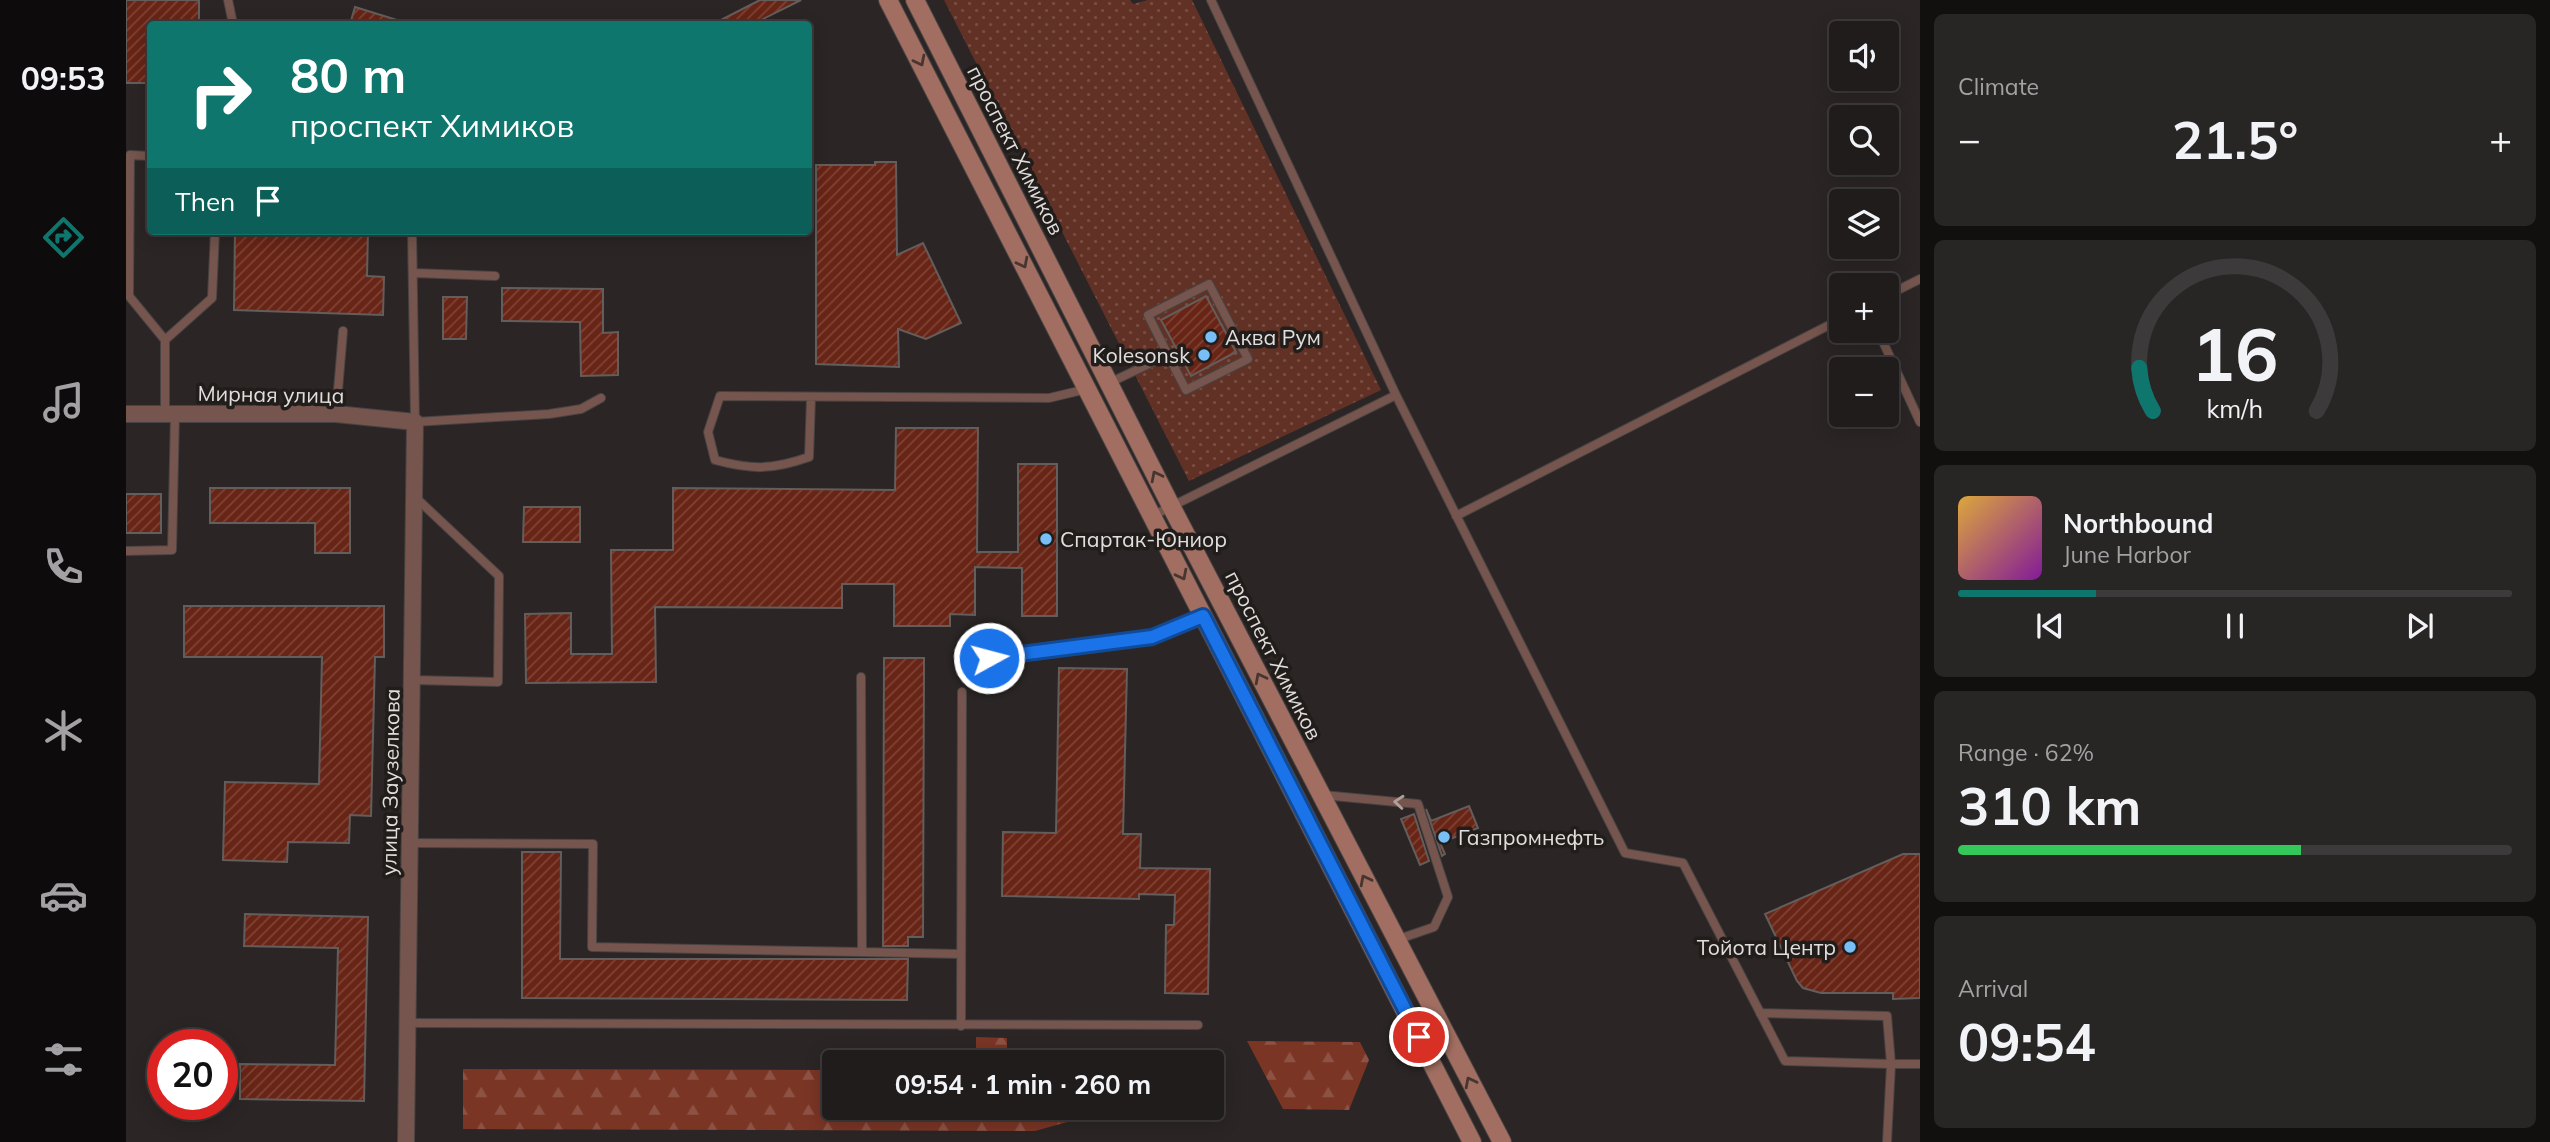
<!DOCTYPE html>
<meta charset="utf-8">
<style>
body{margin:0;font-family:Mulish,sans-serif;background:#282525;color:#f1f3f6;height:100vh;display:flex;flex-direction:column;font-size:26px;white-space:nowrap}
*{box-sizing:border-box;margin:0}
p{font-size:23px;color:#a2a1a3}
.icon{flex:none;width:38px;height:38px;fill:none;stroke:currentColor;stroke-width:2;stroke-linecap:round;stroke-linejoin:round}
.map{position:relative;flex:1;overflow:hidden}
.details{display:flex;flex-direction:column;gap:14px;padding:14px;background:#120f0f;width:630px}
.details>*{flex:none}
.hud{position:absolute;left:21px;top:21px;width:665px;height:214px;border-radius:7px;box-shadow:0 4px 18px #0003,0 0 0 2px #3d3a3b;background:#0f766e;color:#fff;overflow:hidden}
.tools{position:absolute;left:1703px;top:21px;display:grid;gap:14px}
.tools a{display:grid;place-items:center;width:70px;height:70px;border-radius:7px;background:#201c1c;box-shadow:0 4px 18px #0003,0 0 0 2px #3d3a3b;font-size:35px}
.speed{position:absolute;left:21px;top:1029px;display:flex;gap:14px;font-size:35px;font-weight:700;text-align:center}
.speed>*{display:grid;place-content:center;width:91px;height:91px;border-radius:50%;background:#201c1c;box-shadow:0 4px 18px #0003,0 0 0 2px #3d3a3b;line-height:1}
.speed .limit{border:10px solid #d22;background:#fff;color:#111}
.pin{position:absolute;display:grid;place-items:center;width:60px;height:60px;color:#fff;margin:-30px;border:4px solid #fff;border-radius:50%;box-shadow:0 2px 7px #0007}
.me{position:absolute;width:77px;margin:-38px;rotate:83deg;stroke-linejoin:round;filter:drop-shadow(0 0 5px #0008)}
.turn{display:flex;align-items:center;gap:24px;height:147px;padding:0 28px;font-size:32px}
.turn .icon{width:91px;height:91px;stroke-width:2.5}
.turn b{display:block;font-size:49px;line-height:60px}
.then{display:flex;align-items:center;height:66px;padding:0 28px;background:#0003;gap:14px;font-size:26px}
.big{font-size:52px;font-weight:700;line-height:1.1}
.details .widget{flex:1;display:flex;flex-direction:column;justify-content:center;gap:10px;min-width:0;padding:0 24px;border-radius:10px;background:#282525}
.details .dial{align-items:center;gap:0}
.dial svg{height:182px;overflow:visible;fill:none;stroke:#3d3a3b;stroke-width:7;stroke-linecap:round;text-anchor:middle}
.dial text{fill:#f1f3f6;stroke:none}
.song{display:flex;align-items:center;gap:21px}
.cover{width:84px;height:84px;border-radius:10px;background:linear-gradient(135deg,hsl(40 70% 55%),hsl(290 70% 35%))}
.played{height:7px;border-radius:4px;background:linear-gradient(90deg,#0f766e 25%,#3d3a3b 25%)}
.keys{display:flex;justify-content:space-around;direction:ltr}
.heat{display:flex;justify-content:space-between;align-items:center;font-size:38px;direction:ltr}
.charge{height:10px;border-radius:5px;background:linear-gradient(90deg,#34c759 62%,#3d3a3b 0)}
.trip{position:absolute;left:696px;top:1050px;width:402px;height:70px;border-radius:7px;background:#201c1c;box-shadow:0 4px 18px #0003,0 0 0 2px #3d3a3b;font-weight:700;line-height:70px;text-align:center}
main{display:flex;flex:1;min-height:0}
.menu{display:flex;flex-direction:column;width:126px;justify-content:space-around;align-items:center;background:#0d0b0b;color:#a2a1a3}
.menu .icon{width:49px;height:49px}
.menu .active{color:#0f766e}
.menu b{font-size:32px;color:#f1f3f6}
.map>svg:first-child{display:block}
.grass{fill:url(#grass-dots)}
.forest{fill:url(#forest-firs)}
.building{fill:url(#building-hatch);stroke:#635d5b;stroke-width:2}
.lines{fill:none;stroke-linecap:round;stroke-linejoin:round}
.service-casing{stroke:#484342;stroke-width:10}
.minor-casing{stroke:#484342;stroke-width:18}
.secondary-casing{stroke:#484342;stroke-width:20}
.service{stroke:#75554d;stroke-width:8}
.minor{stroke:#75554d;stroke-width:16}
.secondary{stroke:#a16e61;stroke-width:18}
.oneway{stroke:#473530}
.oneway2{stroke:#b0a09c}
.route-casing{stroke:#114b97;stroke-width:18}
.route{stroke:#1a73e8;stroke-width:12}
.poi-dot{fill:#78bff8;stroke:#211d1b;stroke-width:2.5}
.labels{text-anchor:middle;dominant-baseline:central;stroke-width:7;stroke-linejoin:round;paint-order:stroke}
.street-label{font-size:21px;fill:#e1dedd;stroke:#211d1b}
.poi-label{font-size:21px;fill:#e1dedd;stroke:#211d1b;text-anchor:start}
</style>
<main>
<nav class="menu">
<b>09:53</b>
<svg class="icon active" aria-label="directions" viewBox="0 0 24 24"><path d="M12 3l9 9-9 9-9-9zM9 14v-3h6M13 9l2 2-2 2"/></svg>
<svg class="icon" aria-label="music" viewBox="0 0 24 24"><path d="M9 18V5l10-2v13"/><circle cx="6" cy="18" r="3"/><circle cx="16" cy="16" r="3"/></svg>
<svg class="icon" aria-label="phone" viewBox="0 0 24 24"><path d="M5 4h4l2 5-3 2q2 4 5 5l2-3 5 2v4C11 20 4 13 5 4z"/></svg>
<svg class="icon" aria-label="climate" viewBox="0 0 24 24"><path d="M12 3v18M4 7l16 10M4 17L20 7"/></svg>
<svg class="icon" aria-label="car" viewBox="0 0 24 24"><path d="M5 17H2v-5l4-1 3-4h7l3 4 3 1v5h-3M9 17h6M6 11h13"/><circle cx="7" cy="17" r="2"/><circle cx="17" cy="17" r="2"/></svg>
<svg class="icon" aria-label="filters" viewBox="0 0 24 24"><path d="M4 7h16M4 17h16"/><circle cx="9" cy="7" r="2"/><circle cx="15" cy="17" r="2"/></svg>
</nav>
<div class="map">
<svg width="1794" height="1142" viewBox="0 0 1794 1142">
<defs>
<pattern id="grass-dots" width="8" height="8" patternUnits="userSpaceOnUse" patternTransform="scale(1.75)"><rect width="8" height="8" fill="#623125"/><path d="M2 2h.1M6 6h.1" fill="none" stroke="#784e44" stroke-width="1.8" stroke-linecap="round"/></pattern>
<pattern id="forest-firs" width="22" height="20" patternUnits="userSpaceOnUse" patternTransform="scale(1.75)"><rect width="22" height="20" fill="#7a3525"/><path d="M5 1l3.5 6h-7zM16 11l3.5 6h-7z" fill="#8d5244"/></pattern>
<pattern id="building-hatch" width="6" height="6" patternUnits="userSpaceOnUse" patternTransform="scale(1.75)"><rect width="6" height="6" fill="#682415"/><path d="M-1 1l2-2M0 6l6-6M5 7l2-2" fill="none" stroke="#7d4337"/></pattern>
</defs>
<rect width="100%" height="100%" fill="#2b2625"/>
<path class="grass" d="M 818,0 L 1004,0 L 1007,4 L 1022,0 L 1066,0 L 1255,390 L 1063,481 Z"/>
<path class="forest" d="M 850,1037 L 881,1038 L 881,1062 L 850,1062 Z
M 1121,1041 L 1234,1042 L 1243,1060 L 1223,1110 L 1157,1109 Z
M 337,1069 L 709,1070 L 709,1108 L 992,1108 L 909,1131 L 337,1129 Z"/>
<path class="building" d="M 0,0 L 73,0 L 73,24 L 24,24 L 24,83 L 0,83 Z
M 634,0 L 675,0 L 627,24 L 587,24 Z
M 229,7 L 274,21 L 273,24 L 224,24 Z
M 749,162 L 770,162 L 771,255 L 797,243 L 835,323 L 800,339 L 772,329 L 773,367 L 690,364 L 690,165 L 749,165 Z
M 109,231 L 242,231 L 241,276 L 258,277 L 257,315 L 108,310 Z
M 376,288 L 477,289 L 477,333 L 492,332 L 492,375 L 455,376 L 454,322 L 376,321 Z
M 1080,296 L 1110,352 L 1065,376 L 1035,320 Z
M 317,297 L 341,297 L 340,339 L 317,339 Z
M 770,428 L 852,428 L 851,552 L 892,552 L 892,464 L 931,464 L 931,616 L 896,616 L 896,568 L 849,567 L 849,615 L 824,614 L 824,626 L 768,626 L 768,584 L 716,584 L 716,608 L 529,607 L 530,682 L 400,683 L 399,614 L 445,613 L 445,654 L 486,654 L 485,550 L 547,550 L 547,488 L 769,490 Z
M 84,488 L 224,488 L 224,553 L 189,553 L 189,523 L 84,523 Z
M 0,494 L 35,494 L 35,533 L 0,533 Z
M 398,507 L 454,507 L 454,542 L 397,542 Z
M 58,606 L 258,606 L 258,657 L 249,657 L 245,816 L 224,815 L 223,843 L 162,842 L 161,862 L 97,860 L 99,782 L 193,784 L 196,657 L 58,657 Z
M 758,658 L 798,658 L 797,937 L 782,937 L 782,946 L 757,946 Z
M 933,668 L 1001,669 L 997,834 L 1015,834 L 1014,868 L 1084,869 L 1082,994 L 1039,993 L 1040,925 L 1048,925 L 1049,895 L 1013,894 L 1013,899 L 876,896 L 877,832 L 930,833 Z
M 1343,806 L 1352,828 L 1314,843 L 1319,854 L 1316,856 L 1300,809 L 1305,821 Z
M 1288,814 L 1303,861 L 1294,865 L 1275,819 Z
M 396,852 L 435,852 L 434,959 L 782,959 L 781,1000 L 396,998 Z
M 1777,854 L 1794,854 L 1794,998 L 1767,999 L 1767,993 L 1695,993 L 1677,988 L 1671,981 L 1639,914 Z
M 119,914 L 242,917 L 238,1101 L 114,1099 L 114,1064 L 209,1065 L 212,948 L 118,946 Z"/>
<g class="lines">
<g class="service-casing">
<path id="service" d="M 102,0 L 107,24
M 1085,0 L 1270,395
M 24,156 L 4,155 L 3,296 L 39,340 L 39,414
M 286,231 L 289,422 L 423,414 L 455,409 L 475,398
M 288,273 L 369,276
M 1760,296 L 1794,279
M 1752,331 L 1794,422
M 39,340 L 86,298 L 89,231
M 983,383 L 1042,355 L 1060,390 L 1122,359 L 1083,284 L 1022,315 L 1042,355
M 685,398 L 683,457 C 646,470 626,470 589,460 L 582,432 L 594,396 L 923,398 L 961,389
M 210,414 L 217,331
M 1026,516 L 1270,395 L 1499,853 L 1557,863 L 1659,1061 L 1765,1064 L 1761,1142
M 1330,516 L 1715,319
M 0,551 L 46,550 L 49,414
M 863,658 L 1026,637 L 1077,616
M 286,680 L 372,682 L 373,576 L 288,496
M 1197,795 L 1292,804 L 1322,897 L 1308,927 L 1270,940
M 284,843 L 467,844 L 466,947 L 736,952 L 735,677
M 736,952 L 835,954
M 1634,1013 L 1761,1016 L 1765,1064 L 1794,1064
M 282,1023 L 1072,1025
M 835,1026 L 836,692"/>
</g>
<g class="minor-casing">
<path id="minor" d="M 0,414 L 210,414 L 289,422 L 280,1142"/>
</g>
<g class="secondary-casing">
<path id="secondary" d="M 762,0 L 1346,1142
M 789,0 L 1045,506 L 1376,1142"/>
</g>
<use href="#service" class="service"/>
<use href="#minor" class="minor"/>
<use href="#secondary" class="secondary"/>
</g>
<defs><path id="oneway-chevron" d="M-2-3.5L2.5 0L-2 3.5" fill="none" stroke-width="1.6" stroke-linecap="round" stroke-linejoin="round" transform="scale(1.75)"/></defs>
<g class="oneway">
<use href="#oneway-chevron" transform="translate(794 61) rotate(63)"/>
<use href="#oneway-chevron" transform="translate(897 263) rotate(63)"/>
<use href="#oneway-chevron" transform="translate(1030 476) rotate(-117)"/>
<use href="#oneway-chevron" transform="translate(1056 575) rotate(63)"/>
<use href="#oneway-chevron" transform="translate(1134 678) rotate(-117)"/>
<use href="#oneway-chevron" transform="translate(1239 880) rotate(-117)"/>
<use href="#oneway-chevron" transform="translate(1344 1082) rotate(-117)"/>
</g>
<use class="oneway2" href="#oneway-chevron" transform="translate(1273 802) rotate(-175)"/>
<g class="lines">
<g class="route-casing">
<path id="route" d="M 863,658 L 1026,637 L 1077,616 L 1293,1037"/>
</g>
<use href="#route" class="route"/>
</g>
<g class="poi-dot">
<circle cx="1085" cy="337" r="7"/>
<circle cx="1078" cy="355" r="7"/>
<circle cx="920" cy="539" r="7"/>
<circle cx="1318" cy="837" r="7"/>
<circle cx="1724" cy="947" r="7"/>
</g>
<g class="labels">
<g class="street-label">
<text transform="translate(890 150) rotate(63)">проспект Химиков</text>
<text transform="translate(145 394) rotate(1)">Мирная улица</text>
<text transform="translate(1148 655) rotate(63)">проспект Химиков</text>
<text transform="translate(264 782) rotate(-89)">улица Заузелкова</text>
</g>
<g class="poi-label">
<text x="1099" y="337">Аква Рум</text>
<text x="1064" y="355" text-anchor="end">Kolesonsk</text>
<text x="934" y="539">Спартак-Юниор</text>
<text x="1332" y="837">Газпромнефть</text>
<text x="1710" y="947" text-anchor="end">Тойота Центр</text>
</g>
</g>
</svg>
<div class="tools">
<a><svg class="icon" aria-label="sound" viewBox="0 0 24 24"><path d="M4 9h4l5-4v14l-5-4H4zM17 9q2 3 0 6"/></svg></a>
<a><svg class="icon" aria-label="search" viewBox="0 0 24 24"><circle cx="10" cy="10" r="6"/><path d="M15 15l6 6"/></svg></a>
<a><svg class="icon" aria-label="layers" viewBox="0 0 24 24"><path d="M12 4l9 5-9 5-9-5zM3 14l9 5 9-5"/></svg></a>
<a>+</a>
<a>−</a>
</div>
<div class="speed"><div class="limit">20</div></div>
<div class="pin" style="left:1293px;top:1037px;background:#d93025"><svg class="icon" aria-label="arrive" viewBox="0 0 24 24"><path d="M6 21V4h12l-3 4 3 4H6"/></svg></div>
<svg class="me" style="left:863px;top:658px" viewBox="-20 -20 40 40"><circle r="17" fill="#1a73e8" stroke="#fff" stroke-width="3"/><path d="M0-11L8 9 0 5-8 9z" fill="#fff"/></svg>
<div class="trip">09:54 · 1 min · 260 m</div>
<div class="hud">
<div class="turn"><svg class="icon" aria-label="right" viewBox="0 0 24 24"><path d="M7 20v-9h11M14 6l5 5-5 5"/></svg><div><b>80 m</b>проспект Химиков</div></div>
<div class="then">Then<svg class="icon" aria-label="arrive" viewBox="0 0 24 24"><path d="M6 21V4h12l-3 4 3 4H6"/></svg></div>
</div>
</div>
<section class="details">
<div class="widget"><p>Climate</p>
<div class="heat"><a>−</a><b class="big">21.5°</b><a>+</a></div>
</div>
<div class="widget dial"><svg viewBox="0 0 100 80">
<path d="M14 69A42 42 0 1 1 86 69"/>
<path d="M14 69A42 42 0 0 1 8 50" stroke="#0f766e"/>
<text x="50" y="56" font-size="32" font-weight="700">16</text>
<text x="50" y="72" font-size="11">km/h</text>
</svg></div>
<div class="widget">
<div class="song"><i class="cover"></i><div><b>Northbound</b><p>June Harbor</p></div></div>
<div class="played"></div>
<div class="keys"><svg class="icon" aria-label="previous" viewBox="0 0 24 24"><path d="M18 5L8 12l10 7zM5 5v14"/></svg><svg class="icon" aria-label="pause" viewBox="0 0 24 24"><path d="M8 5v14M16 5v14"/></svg><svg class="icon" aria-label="next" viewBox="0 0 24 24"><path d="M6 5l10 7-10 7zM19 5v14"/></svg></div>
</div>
<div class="widget"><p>Range · 62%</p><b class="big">310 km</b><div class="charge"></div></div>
<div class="widget"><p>Arrival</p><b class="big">09:54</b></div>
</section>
</main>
